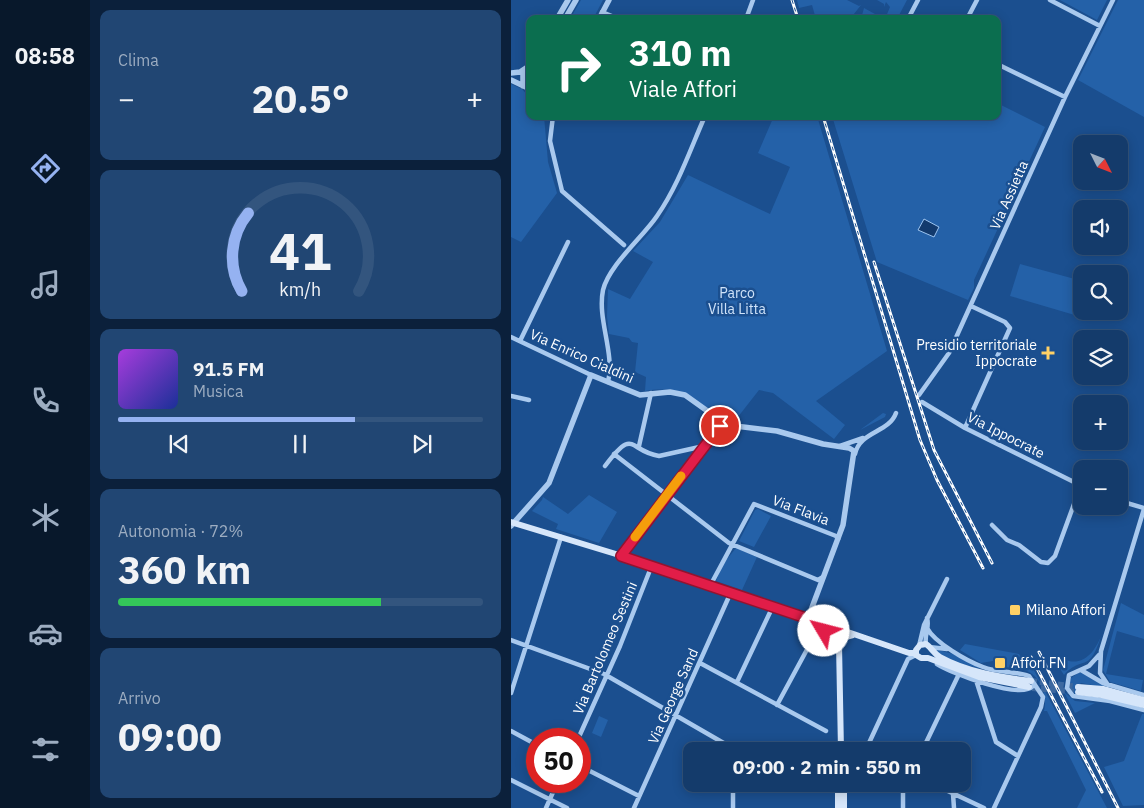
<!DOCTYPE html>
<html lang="it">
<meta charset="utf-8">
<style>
body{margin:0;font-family:"IBM Plex Sans",sans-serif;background:#214673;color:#f1f3f6;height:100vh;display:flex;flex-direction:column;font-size:19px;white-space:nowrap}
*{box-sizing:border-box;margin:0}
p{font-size:16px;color:#9dadc1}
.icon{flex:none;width:28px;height:28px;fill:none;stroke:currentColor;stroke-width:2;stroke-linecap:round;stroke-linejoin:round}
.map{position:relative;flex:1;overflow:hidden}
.side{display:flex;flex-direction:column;gap:10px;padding:10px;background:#0b203b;width:421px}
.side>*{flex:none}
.hud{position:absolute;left:15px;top:15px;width:475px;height:105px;border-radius:10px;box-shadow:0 2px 12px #0003,0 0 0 1px #33557e;background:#0b6e4f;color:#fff;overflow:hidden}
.needle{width:32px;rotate:132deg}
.tools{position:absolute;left:562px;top:135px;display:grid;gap:10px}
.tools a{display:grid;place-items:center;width:55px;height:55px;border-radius:10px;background:#143b6b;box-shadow:0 2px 12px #0003,0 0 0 1px #33557e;font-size:25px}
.speed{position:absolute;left:15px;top:728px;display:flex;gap:10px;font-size:25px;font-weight:700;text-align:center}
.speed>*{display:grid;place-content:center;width:65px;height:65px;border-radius:50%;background:#143b6b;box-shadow:0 2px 12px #0003,0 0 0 1px #33557e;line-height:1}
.speed .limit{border:8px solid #d22;background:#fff;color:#111}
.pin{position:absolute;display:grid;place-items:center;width:42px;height:42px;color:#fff;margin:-21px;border:2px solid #fff;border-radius:50%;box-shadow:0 1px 5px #0007}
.me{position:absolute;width:55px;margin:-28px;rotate:307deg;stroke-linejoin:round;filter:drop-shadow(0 0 4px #0008)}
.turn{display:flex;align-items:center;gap:18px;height:105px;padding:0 20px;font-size:22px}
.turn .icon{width:65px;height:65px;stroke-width:2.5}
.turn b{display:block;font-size:35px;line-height:42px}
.big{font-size:38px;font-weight:700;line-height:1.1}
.side .tile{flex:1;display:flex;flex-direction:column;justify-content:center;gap:8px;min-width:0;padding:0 18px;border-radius:10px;background:#214673}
.side .dial{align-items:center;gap:0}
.dial svg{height:130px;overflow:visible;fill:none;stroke:#33557e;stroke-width:7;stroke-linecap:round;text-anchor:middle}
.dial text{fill:#f1f3f6;stroke:none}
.song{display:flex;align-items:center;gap:15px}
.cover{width:60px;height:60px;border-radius:8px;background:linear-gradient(135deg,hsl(280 70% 55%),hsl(230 70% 35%))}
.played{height:5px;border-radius:2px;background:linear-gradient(90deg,#95b2f1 65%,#33557e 65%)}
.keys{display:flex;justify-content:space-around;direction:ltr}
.heat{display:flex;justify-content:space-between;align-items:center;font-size:28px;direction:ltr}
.charge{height:8px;border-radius:4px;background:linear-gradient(90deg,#34c759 72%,#33557e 0)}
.trip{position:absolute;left:172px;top:742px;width:288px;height:50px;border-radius:10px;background:#143b6b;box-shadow:0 2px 12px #0003,0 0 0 1px #33557e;font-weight:700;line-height:50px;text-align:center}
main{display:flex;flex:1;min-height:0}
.tabs{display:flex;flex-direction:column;width:90px;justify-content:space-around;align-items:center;background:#08182b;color:#9dadc1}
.tabs .icon{width:35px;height:35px}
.tabs .selected{color:#95b2f1}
.tabs b{font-size:22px;color:#f1f3f6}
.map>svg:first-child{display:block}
.green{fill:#2461a8}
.water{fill:#123a6d;stroke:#9cc4f0}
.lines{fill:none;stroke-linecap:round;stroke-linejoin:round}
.secondary-tunnel{stroke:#3d69a0;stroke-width:6;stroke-dasharray:6 3;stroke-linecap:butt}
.minor{stroke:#a9c9ee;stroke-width:4.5}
.tertiary{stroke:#a9c9ee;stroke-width:5.5}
.secondary{stroke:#d6e6fa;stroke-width:6}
.rail-casing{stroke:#fff;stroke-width:3}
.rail{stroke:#1b4f8f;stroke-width:1;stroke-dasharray:4;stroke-linecap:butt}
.route-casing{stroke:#92132f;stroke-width:12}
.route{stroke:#e11d48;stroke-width:9}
.slow{stroke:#f59e0b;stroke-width:9}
.poi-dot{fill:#ffd166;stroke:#1b4f8f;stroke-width:2}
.labels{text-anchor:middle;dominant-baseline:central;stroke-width:5;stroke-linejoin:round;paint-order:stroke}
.street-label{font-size:14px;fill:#fff;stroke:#1b4f8f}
.park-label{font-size:14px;fill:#cfe3fa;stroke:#1b4f8f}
.poi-label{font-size:14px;fill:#fff;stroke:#1b4f8f;text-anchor:start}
</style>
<main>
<nav class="tabs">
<b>08:58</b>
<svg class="icon selected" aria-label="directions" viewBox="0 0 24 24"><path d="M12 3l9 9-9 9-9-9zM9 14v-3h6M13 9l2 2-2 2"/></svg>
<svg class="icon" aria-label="music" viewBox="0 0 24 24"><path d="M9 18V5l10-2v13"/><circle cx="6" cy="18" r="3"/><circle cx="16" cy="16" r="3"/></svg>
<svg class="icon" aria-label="phone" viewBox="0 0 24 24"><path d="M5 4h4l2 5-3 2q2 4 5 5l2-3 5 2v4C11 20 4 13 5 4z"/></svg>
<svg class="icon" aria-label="climate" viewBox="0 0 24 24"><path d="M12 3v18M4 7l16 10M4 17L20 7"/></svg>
<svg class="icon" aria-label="car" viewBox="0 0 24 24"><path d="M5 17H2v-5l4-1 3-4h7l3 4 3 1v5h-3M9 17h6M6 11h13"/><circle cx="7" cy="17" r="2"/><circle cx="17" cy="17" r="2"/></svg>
<svg class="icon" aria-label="filters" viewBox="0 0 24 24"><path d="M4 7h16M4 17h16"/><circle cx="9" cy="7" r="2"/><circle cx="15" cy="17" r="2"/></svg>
</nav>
<section class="side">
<div class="tile"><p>Clima</p>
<div class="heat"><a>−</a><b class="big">20.5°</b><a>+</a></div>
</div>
<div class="tile dial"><svg viewBox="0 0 100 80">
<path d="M14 69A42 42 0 1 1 86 69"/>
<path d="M14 69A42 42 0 0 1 18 21" stroke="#95b2f1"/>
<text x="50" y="56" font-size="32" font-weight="700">41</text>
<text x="50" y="72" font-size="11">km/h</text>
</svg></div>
<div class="tile">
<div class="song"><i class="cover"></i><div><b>91.5 FM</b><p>Musica</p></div></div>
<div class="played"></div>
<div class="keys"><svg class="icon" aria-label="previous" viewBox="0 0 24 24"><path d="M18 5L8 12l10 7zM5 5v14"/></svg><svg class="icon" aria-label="pause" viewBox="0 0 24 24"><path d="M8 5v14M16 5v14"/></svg><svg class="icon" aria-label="next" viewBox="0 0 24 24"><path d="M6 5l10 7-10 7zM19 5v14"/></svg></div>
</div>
<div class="tile"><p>Autonomia · 72%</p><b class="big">360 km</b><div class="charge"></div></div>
<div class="tile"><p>Arrivo</p><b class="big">09:00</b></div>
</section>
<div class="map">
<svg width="633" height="808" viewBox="0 0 633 808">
<rect width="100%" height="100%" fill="#1b4f8f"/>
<path class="green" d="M 70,0 L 92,0 L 82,19 L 59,19 Z
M 286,0 L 336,0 L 348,6 L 350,5 L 339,19 L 305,19 L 301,5 L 288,8 Z
M 366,0 L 396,0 L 386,19 L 374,19 L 379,7 L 375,2 L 373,7 L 373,4 Z
M 549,0 L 596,0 L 586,20 Z
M 607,0 L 633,0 L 633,117 L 567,80 Z
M 353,8 L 373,19 L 350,19 Z
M 0,84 L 11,89 L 19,98 L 19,116 L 33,116 L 37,162 L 46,193 L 10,242 L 0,237 Z
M 486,103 L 534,127 L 463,280 L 463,288 L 457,300 L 366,262 L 321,116 L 486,116 Z
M 263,116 L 306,116 L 376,351 L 305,401 L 334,425 L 323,439 L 262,393 L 248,390 L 223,422 C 187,409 180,383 134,391 L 135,377 L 124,372 L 127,343 L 121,342 L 118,338 L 98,334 L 96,316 L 97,289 L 119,299 L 142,262 L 122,251 L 149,222 L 177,175 L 259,214 L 279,167 L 247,153 Z
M 509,264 L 571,281 L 571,300 L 567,316 L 499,296 Z
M 372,413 L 375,414 L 374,417 L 349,430 Z
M 78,495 L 106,512 L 88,543 L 45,529 L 47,524 L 21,511 L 31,500 L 32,497 L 57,514 Z
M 247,509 L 260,516 L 243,547 L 228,541 L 244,510 Z
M 225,548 L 246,557 L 231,590 L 205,581 L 212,564 Z
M 610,603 L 633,615 L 633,639 L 606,631 L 595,674 L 632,680 L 630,691 L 599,682 L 592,670 Z
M 590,636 C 578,675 572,654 553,675 L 546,664 L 548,658 L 545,654 C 566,671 582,657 590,636 Z
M 454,644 L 508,654 L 511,659 L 507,658 L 506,660 L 511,662 L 510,670 L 485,665 L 482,661 L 470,663 L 449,650 Z
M 424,649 L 442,654 L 471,669 C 457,665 432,662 424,649 Z
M 517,659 L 596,808 L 566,808 L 575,790 L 536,711 L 533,711 C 537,696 529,673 512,670 L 514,660 Z
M 567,673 L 572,673 L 602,689 L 570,683 L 568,685 L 568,695 L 564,694 L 558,684 L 560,678 Z
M 553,692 L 564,701 L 584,703 L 564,713 Z
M 631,714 L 633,714 L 633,805 L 612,806 L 593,767 L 613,761 Z
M 88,716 L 97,720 L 90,737 L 81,733 Z"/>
<path class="water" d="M 413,219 L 428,227 L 423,237 L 407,230 Z"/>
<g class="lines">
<path class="secondary-tunnel" d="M 520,681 L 567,687
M 521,688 L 567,692"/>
<path class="minor" d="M 539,0 L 589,26
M 91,12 L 108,19
M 235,19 L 242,0
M 397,19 L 407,0
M 456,19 L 466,0
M 486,64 L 554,97
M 42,116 L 39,141 L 51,191 L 113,245
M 0,337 L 80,375
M 9,341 L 57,242
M 97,382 C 104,352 86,320 92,290 C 98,265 132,237 146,216 C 167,186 179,150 194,116
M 408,395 L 438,353 L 554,97 L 602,0
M 0,396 L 18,400
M 411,402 L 454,428 L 571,486
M 454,428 L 499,328 L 494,322 L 460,306
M 128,446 L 140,393
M 329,446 L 352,438
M 103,454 L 218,543 L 307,580 L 312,577
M 344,454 C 349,431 378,433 385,413
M 94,466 C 124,426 117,451 148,456 L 193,446
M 609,501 L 633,508
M 481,525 L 496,540 L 508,545 L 530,562 L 537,563 L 544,556 L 570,485
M 110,556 L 211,424
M 199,586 L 243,504 L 325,536 L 327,539
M 416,628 C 424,643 456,661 472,667 C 487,673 504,671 518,676 L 532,697 L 530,707 L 483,808
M 0,640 L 93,674 L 223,749 L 358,749 L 360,751
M 415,644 C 413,635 419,627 416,618
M 408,646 L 413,625 L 436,579
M 418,647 L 436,649
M 588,655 L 578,666 L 558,675 L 556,688 L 562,696 L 599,701 L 633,710
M 189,663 L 315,731
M 426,664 C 440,673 509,700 522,686
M 570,670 L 592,683 L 633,695
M 465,680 L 485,742 L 507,756
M 226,682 L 262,606
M 597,685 L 589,673 L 590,651 L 633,509
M 0,693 L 50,537
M 266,705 L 299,644 L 313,638
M 0,731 L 26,745
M 67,739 L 109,646 L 141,565
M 358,749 L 358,743 L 397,659 L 405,655
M 411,751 L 448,674
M 69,766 L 128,796
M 0,780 L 56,808
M 222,784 L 222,808
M 392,784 L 392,808
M 422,784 L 473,808
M 442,794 L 443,808
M 35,808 L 47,781
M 123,808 L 220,592"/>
<path class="tertiary" d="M 46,19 L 57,0
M 54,19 L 65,0
M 88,19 L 98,0
M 0,73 L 9,72 L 15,68
M 0,80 L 19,89
M 12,86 L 12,74 L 19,63
M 0,526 L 38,483 L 80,375 L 129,395 L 159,392 L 174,395 L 216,425 L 266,431 L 312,444 L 338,448 L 343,451 L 332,525 L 297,618"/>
<path class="secondary" d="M 0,522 L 141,565 L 398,653 L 405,653
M 308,622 L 313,631 L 314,641 L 318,645 L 325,646 L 331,638 L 342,635
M 328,644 L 330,751
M 518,687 L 468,677 L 417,658 L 410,658 L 405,655 L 405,650 L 409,645 L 415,644 C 421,648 422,653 429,657 C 456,672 489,677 520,681
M 567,687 L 592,689 L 633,700
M 567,692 L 591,695 L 633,705
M 327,808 L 327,784
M 333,808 L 333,784"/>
<g class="rail-casing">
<path id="rail" d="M 281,0 L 287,19
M 312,116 L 409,440 L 426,480 L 472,568
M 363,262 L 423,450 L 481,563
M 528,652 L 607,808
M 520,657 L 591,792"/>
</g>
<use href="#rail" class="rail"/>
</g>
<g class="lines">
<g class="route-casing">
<path id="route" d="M 209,426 L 110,556 L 307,622 L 313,631"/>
</g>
<use href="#route" class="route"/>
<path class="slow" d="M 124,537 L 170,476"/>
</g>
<g class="poi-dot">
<path d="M534.5 345.5h5v5h5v5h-5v5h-5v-5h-5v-5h5z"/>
<rect x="498" y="604" width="12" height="12" rx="2.5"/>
<rect x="483" y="657" width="12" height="12" rx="2.5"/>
</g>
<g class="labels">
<g class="street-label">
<text transform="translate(498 195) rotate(-66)">Via Assietta</text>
<text transform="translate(71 356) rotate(24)">Via Enrico Cialdini</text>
<text transform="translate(495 435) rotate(27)">Via Ippocrate</text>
<text transform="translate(290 510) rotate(21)">Via Flavia</text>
<text transform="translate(94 648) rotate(-67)">Via Bartolomeo Sestini</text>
<text transform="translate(162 696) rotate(-66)">Via George Sand</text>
</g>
<g class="park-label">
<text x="226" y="293">Parco<tspan x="226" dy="16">Villa Litta</tspan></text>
</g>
<g class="poi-label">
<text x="526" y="345" text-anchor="end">Presidio territoriale<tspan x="526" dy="16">Ippocrate</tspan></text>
<text x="515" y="610">Milano Affori</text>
<text x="500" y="663">Affori FN</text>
</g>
</g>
</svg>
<div class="tools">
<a><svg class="needle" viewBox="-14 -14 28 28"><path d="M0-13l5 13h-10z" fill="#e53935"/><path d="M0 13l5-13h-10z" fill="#9dadc1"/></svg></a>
<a><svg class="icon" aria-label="sound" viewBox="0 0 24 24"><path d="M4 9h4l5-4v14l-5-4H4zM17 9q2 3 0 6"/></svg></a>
<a><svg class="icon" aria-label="search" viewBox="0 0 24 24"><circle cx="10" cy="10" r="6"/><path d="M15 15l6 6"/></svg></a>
<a><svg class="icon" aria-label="layers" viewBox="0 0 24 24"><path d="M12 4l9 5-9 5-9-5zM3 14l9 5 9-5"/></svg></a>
<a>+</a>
<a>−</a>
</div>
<div class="speed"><div class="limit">50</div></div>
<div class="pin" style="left:209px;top:426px;background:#d93025"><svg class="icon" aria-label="arrive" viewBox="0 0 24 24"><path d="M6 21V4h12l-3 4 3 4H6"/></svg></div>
<svg class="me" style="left:313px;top:631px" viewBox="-20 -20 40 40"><circle r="19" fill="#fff"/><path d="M0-13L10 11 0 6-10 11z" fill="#e11d48"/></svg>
<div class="trip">09:00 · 2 min · 550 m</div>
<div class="hud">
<div class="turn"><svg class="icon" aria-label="right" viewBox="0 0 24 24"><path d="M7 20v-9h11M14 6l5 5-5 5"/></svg><div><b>310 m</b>Viale Affori</div></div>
</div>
</div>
</main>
